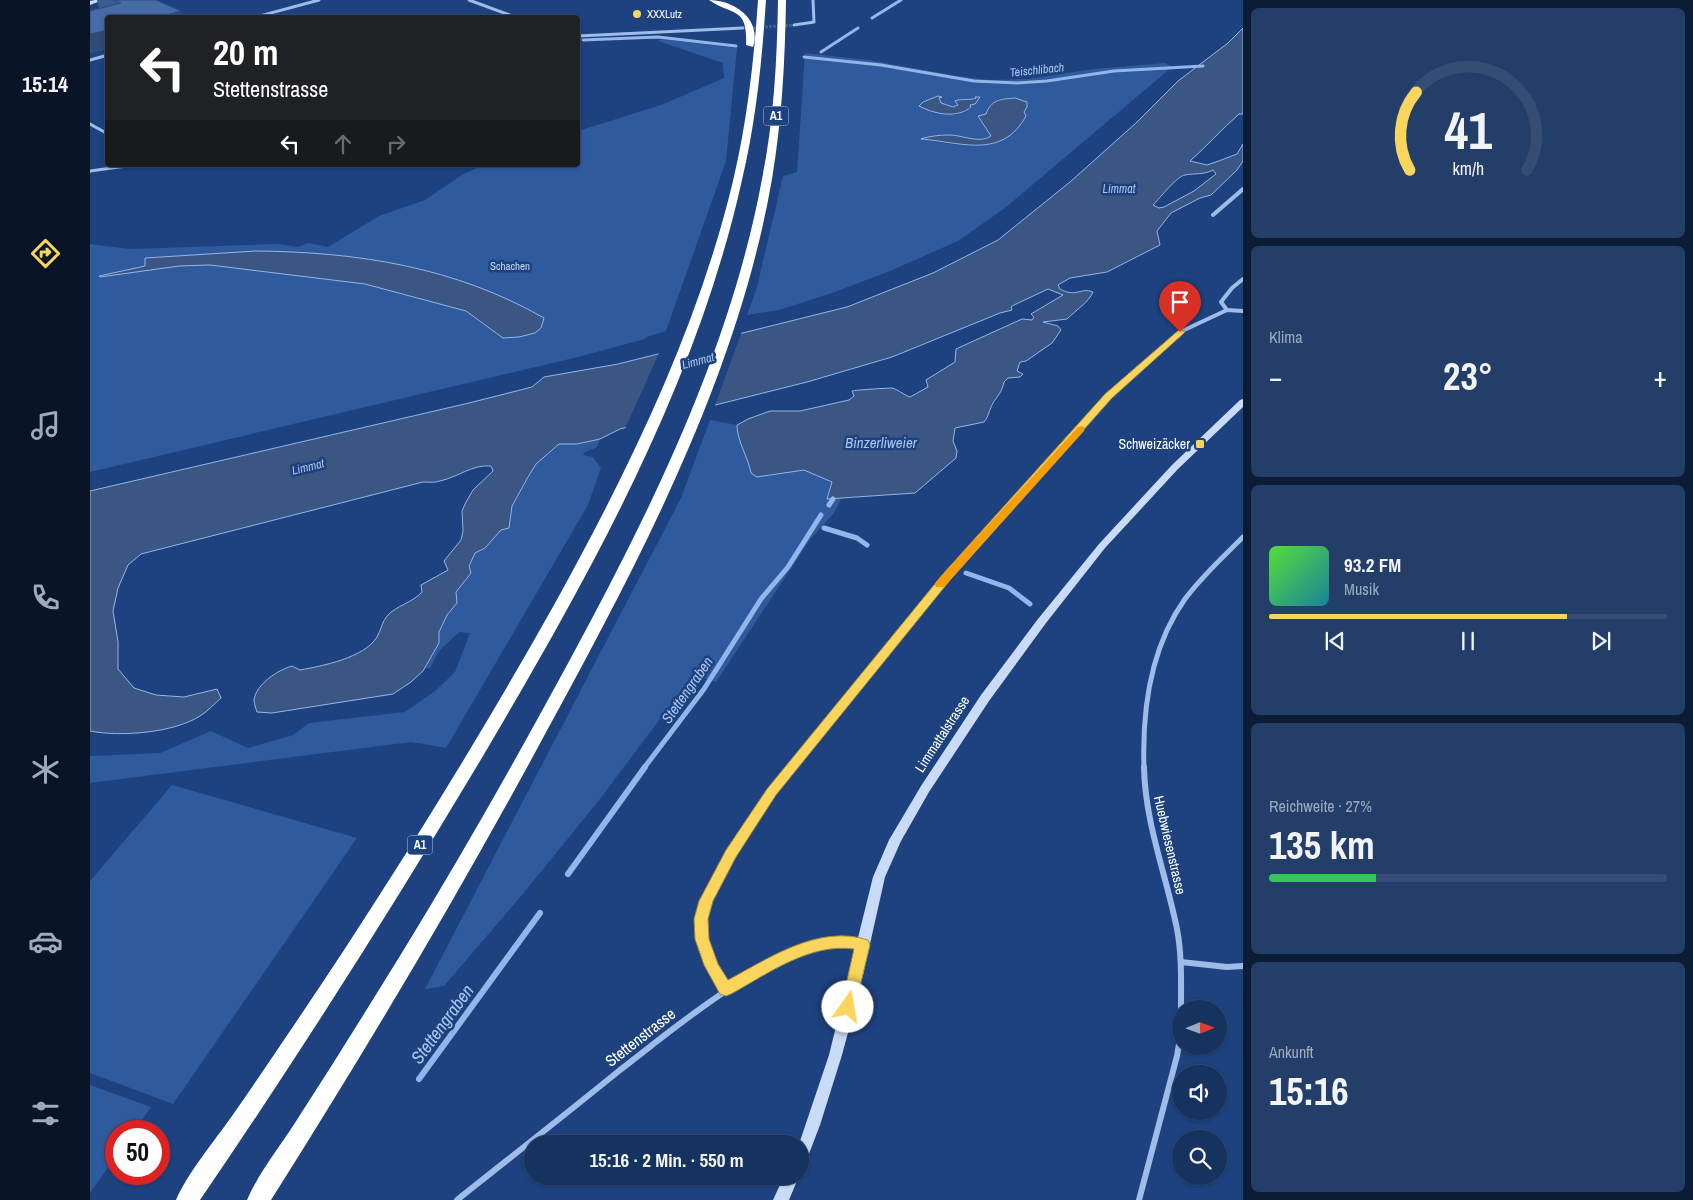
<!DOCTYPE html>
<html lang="de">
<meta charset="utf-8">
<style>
body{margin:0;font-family:"Archivo Narrow",sans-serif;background:#233e68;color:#f1f3f6;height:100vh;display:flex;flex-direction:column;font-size:19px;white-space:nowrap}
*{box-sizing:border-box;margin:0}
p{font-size:16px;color:#9eaabd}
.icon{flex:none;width:28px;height:28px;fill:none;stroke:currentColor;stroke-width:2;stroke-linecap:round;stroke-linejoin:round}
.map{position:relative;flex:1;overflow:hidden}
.sheet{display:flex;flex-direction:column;gap:8px;padding:8px;background:#0c1c34;width:450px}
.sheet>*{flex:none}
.guide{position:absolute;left:15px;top:15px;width:475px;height:152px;border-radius:5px;box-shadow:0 1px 4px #0004,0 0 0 1px #354d74;background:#202124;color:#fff;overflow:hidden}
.needle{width:32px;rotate:89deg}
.controls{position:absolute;left:1082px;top:1000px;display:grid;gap:10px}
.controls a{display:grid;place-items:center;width:55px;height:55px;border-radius:50%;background:#16325f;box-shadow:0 1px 4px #0004,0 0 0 1px #354d74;font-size:25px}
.speed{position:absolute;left:15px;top:1120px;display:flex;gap:10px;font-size:25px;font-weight:700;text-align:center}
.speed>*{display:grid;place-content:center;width:65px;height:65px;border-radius:50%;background:#16325f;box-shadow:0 1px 4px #0004,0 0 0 1px #354d74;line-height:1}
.speed .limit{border:8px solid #d22;background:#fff;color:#111}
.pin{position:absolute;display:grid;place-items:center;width:42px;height:42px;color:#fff;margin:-51px -21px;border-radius:50% 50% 50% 0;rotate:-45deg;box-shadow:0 0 5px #0007}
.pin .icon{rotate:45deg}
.me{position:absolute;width:55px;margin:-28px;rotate:13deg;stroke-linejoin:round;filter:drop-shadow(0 0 4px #0008)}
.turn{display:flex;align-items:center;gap:18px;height:105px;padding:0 25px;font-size:22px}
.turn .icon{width:65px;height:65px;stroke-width:2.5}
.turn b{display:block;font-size:35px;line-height:42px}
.lanes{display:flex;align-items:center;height:48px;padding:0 25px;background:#0003;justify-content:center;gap:25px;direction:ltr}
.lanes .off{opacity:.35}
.big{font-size:38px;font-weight:800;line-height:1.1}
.sheet .widget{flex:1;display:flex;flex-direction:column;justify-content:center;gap:8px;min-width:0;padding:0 18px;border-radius:8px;background:#233e68}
.sheet .dial{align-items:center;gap:0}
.dial svg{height:130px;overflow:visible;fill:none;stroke:#354d74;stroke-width:7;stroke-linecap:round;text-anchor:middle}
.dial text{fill:#f1f3f6;stroke:none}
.song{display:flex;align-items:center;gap:15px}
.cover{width:60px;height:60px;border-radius:8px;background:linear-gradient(135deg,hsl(110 70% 55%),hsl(190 70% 35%))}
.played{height:5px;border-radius:2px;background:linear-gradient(90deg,#f9d55d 75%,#354d74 75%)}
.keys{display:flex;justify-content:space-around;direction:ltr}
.heat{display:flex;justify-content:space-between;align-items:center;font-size:28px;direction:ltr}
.charge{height:8px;border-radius:4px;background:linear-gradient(90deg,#34c759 27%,#354d74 0)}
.trip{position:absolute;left:434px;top:1135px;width:285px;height:50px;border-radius:25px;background:#16325f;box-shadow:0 1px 4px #0004,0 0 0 1px #354d74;font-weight:800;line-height:50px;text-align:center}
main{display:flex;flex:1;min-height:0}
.menu{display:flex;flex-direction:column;width:90px;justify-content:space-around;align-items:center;background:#091426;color:#9eaabd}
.menu .icon{width:35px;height:35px}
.menu .current{color:#f9d55d}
.menu b{font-size:22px;color:#f1f3f6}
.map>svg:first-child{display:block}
.green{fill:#2f5a9d;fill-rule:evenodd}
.water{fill:#3b5683;stroke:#93b6ea;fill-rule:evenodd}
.pier{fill:#1d427f}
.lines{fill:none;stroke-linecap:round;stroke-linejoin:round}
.stream-far2{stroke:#93b6ea;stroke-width:3}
.stream-far1{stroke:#93b6ea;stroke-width:5}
.stream{stroke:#93b6ea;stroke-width:6}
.street-tunnel{stroke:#3f5e92;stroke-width:3;stroke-dasharray:3 1;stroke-linecap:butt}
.street-far3{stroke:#9fbce9;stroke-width:3}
.street-far2{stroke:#9fbce9;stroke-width:4}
.street-far1{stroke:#9fbce9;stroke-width:5}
.street{stroke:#9fbce9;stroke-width:6}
.secondary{fill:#cadbf7;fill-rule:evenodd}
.highway{fill:#fff;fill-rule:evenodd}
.wall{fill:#3b5c90}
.shaded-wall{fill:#304b76}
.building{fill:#456ba8;stroke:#304b76}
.route{fill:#f9d55d;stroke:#a28a3c}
.slow{fill:#f59e0b}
.poi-dot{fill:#f9d55d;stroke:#1d427f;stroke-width:2}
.labels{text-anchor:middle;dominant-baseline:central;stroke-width:5;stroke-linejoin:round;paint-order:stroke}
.far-poi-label{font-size:11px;fill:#fff;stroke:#1d427f;text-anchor:start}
.far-park-label{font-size:11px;fill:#c4d8f7;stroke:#1d427f}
.far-water-label{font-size:12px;font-style:italic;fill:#abc6f0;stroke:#1d427f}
.shield{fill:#1d427f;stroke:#bbc6d9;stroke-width:1}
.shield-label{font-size:12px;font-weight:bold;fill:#fff}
.poi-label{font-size:14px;fill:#fff;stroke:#1d427f;text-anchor:end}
.street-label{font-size:14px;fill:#fff;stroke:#1d427f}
.water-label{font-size:15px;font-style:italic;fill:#abc6f0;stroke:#1d427f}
.near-street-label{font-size:16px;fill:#fff;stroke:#1d427f}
.near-water-label{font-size:18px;font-style:italic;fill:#abc6f0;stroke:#1d427f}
</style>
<main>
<nav class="menu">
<b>15:14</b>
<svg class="icon current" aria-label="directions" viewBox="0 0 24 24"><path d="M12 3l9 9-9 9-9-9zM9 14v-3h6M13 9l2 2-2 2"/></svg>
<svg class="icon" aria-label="music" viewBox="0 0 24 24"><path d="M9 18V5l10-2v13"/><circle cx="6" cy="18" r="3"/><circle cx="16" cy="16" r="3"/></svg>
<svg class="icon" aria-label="phone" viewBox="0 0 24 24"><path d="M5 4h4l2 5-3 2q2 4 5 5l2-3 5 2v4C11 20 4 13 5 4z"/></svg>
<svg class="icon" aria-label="climate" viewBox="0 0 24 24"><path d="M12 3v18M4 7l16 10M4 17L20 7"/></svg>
<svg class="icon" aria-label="car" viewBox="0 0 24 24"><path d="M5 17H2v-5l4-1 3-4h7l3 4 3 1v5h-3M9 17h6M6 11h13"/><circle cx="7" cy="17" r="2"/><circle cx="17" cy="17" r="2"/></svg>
<svg class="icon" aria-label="filters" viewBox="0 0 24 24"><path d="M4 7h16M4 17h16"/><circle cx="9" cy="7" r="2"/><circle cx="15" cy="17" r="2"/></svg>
</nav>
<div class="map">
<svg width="1153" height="1200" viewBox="0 0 1153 1200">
<rect width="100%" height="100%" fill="#1d427f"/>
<path class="green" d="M 571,39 L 647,48 L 636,161 L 576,331 L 556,337 L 555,339 L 484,358 L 0,472 L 0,244 L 40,249 L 188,244 L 208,247 L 218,243 L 238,247 L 289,216 L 335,200 L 372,175 L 393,165 L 488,165 L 488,131 L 571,105 L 634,78 L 633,63 L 568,41 Z
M 715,53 L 779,60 L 867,76 L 899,80 L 938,79 L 1003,69 L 1075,63 L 1082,67 L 915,208 L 868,241 L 800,271 L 742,293 L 689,310 L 657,315 L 667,287 L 693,176 L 707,172 ZM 848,96 L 852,97 L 849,98 L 851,103 L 863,107 L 868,105 L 869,99 L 879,100 L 886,98 L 880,105 L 881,108 L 867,115 L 852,113 L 841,99 ZM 924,98 L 937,102 C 935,108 935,116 932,121 C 931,124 927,127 925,130 C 903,155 861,144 832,139 C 844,134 857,134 869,136 C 881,138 890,142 901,136 L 888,117 L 896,114 L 908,99 Z
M 620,420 L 647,425 C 647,441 658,457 661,473 L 679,476 L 690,473 L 714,470 L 742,482 L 737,499 L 751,499 L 744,513 L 719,541 L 626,682 L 603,675 L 510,799 L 432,895 L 354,986 L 335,989 L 591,498 Z
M 510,439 L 507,447 L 493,453 L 494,455 L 503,457 L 511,468 L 498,505 L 356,748 L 321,742 L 0,783 L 0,756 L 70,753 L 121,731 L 158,748 L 203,735 L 219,723 L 315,712 L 345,691 L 365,672 L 380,633 L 369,632 L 349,651 L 340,668 L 334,668 L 349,643 L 348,632 L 357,615 L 367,603 L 366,592 L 381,573 L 379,566 L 385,553 L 395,548 L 411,530 L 419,528 L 422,506 L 446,464 L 469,444 L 488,444 Z
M 82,785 L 267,838 L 83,1104 L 0,1073 L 0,881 Z
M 0,1085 L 61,1107 L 44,1131 L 26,1131 L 26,1156 L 0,1193 Z"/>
<path class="water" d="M 1153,28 L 1153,114 L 1149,114 C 1132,129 1117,146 1100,161 L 1117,165 L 1126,162 L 1147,154 L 1153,144 L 1153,161 L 1147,170 L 1121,195 L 1110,198 L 1081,213 L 1067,231 L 1070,245 L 1017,272 L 980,278 L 968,285 L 970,289 C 986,298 991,287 1003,292 C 999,302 986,310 977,319 L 953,322 L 968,326 L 971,330 L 962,343 L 936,361 L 930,362 L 927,371 L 933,374 L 930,377 L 918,378 L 914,382 C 912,392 908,395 903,403 C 899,410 899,416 894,422 L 865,428 L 863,441 L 867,451 L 866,458 L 825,493 L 737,499 L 742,482 L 714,470 L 667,477 L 661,473 C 658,457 647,441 647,425 L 658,419 L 680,411 L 710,411 L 759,400 L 764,396 L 762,391 C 765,390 799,388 802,388 C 807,389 814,395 820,397 L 838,387 L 836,380 L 865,362 L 866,349 L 932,319 L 942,320 L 944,317 L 941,314 L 973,295 L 958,289 L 924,305 L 921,307 L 922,310 L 910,313 L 802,357 L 717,382 L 530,429 L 510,439 L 487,444 L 469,444 L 446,464 L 438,477 L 422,506 L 419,528 L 411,530 L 395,548 L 385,553 L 379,566 L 381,573 L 366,592 L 367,603 L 357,615 L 349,632 L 349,643 L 333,671 L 321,682 L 303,694 L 182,713 L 167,712 C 166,709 164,703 164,700 C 166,684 188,670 202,666 L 210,670 C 232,666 274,658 287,637 C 291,630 292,622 297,616 C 307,605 322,603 332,592 L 331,585 L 358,570 L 354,561 L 371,540 L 373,531 L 372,511 L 376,502 L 383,490 L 403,471 L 401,466 C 383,464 368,477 350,481 C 345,483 339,482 333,482 L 51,554 L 38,565 L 28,588 L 23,611 L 28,642 L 28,669 L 44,688 L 66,695 L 94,697 L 127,689 L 131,698 C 124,704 118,711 110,716 C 83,733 31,737 0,731 L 0,491 L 379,403 L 442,387 L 454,377 L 528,364 L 757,307 L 843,273 L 908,240 L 980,182 L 1046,123 L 1088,81 L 1138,43 ZM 1123,170 L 1126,174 L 1104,191 L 1074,207 L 1069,208 L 1063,205 C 1070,198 1087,176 1095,175 C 1105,173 1114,175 1123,170 Z
M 848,96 L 852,97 L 849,98 L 851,103 L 863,107 L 868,105 L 865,101 C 872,98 879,101 886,98 L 885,97 L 890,97 L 885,104 L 880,105 L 881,107 C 867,119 844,114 829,106 L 833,102 Z
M 925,98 L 937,102 L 937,107 L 934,112 L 936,116 C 912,160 870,142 831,139 C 840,136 849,135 859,135 C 873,135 889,144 901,136 L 888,116 L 896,114 C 901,100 910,99 925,98 Z
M 166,251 C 268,252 365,267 454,318 L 451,328 L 445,333 L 429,337 L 413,338 L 376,311 L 275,284 L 120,265 L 89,266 L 10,277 L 9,276 L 55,266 L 55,258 Z"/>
<path class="pier" d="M 652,331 L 624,408 L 534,431 L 570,351 Z"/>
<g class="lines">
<path class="stream-far2" d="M 782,18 L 811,0
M 493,40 L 568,37 L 646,46
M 731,52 L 768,28
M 714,57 L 791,65 L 884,81 L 927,83 L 957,81 L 1024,71 L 1113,66"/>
<path class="stream-far1" d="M 739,505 L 743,499
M 734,528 L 767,538 L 777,545
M 876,573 L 919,588 L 940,604
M 554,768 L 614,689 L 671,599 L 698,567 L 731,515"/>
<path class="stream" d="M 478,874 L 555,767
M 329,1079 L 450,913"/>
<path class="street-tunnel" d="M 659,28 L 704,25"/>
<path class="street-far3" d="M 379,0 L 428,18
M 162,18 L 229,0
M 704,25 L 724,22 L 723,0
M 488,36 L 653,28
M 0,60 L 18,55
M 0,124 L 18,134
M 0,171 L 44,165"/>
<path class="street-far2" d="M 1123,215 L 1153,189
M 1137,310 L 1153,311
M 980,439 L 1019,396 L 1090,332 L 1137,310 L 1131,302 L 1142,288 L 1153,279"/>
<path class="street-far1" d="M 701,768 L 857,577 L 981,438
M 1054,768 C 1052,709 1060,648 1095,599 C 1112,576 1133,557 1153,537"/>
<path class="street" d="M 1054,767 C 1055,823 1076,874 1087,929 C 1092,955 1091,982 1091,1009
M 1091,962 L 1137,967 L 1153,966
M 636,989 C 623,968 611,947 611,922 C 611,889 679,794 702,767
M 367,1200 C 421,1157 476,1114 530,1070 C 591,1023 650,972 724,946 C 740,940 756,942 772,945
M 1049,1200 L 1087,1056 L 1091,1032"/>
<path class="secondary" d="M 5,0 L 13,0 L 0,5 L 0,1 Z
M 1153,399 L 1153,407 L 1088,469 L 1015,548 L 956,623 L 899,701 L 839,792 L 811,841 L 795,877 L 771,984 L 752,1055 L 730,1125 L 717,1159 L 715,1164 L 710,1166 L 710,1144 L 709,1144 L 739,1055 L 783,877 L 799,840 L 831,786 L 891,695 L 948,619 L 1009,544 L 1082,465 L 1150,400 Z
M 694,1176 L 709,1176 L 699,1200 L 683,1200 Z"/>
<path class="highway" d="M 619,0 C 644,0 672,19 663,47 L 656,45 C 658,6 642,16 619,0 Z
M 668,0 L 676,0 C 672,61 666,121 652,180 C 606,387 499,576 393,756 C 303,907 209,1055 110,1200 L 86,1200 C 97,1174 125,1140 142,1116 C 181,1060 219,1003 256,947 C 329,835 399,721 464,605 C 538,471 607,331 643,181 C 657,122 664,61 668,0 Z
M 688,0 L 696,0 C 695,60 692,120 682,179 C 648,376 549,562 454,736 C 369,894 277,1048 181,1200 L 157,1200 C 170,1170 193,1143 210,1115 C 245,1061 279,1006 313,951 C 370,858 424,763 476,667 C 559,514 640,352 672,179 C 684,120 687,60 688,0 Z"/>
</g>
<path class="wall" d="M 7,0 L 66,0 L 2,53 L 0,52 L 0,11 L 9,8 Z"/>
<path class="shaded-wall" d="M 91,11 L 92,18 L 67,18 Z
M 18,30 L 18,49 L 2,53 L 0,44 L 0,34 Z"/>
<path class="building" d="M 23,0 L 66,0 L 91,11 L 67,18 L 18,18 L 18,30 L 0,34 L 0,11 L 31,3 Z"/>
<path class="route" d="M 1090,329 L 1095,332 L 1093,334 L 1022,398 L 861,579 L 686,795 L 646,857 L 623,901 L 618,919 L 619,939 L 628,964 L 638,980 C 679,958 729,924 778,940 L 780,945 L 764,1011 L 758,1013 L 753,1011 L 751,1007 L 764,949 C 720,943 679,973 641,994 L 636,996 L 630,994 L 614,965 L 605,939 L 604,919 L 609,901 L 636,850 L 677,789 L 853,574 L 1015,394 Z"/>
<path class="slow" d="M 991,426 L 994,427 L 994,431 L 854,587 L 846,587 L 845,585 L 846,582 L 988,427 Z"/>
<g class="poi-dot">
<circle cx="547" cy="14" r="5"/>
<rect x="1105" y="439" width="10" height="10" rx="2.5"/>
</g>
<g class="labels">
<g class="far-poi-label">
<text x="557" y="14">XXXLutz</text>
</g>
<g class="far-park-label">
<text x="420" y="266">Schachen</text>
</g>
<g class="far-water-label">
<text transform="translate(947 70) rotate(-6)">Teischlibach</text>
<text x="1029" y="189">Limmat</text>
<text transform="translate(608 361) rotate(-15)">Limmat</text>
<text transform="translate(218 467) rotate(-14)">Limmat</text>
</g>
<g class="shield">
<rect x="673.5" y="106.5" width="25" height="19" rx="4"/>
<rect x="317.5" y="835.5" width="25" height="19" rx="4"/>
</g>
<g class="shield-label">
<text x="686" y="116">A1</text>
<text x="330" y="845">A1</text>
</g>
<g class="poi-label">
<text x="1100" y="444">Schweizäcker</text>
</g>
<g class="street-label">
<text transform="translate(852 734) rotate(-57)">Limmattalstrasse</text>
<text transform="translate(1080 845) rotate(77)">Huebwiesenstrasse</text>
</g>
<g class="water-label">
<text x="791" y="442">Binzerliweier</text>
<text transform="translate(597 690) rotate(-55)">Stettengraben</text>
</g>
<g class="near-street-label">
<text transform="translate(550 1037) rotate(-38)">Stettenstrasse</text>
</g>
<g class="near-water-label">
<text transform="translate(352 1024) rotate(-54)">Stettengraben</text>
</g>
</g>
</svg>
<div class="controls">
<a><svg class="needle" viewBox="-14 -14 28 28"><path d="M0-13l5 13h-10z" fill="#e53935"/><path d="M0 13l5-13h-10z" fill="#9eaabd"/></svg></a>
<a><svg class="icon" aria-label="sound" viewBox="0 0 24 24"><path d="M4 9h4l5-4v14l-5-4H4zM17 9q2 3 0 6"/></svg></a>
<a><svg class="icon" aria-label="search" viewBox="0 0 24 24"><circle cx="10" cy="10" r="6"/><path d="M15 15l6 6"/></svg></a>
</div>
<div class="speed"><div class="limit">50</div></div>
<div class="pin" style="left:1090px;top:332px;background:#d93025"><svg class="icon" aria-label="arrive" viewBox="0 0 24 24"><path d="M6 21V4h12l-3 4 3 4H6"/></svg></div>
<svg class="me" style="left:758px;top:1007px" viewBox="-20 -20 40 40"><circle r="19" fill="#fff"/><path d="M0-13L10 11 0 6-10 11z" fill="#f9d55d"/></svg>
<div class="trip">15:16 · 2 Min. · 550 m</div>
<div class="guide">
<div class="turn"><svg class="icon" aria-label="left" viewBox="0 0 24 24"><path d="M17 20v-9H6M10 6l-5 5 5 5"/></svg><div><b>20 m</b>Stettenstrasse</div></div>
<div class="lanes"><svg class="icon" aria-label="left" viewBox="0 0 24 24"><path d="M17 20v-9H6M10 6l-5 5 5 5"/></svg><svg class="icon off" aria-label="ahead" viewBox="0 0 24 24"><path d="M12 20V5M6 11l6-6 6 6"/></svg><svg class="icon off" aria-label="right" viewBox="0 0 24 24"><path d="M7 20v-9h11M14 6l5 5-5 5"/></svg></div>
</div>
</div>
<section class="sheet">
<div class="widget dial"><svg viewBox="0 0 100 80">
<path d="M14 69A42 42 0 1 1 86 69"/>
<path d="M14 69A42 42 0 0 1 18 21" stroke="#f9d55d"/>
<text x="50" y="56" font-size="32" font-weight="700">41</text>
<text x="50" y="72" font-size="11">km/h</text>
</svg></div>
<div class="widget"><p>Klima</p>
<div class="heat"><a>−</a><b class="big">23°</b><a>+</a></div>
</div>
<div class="widget">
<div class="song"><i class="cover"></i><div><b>93.2 FM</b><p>Musik</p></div></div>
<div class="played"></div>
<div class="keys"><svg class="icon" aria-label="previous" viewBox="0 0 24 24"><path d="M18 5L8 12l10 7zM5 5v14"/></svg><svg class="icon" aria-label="pause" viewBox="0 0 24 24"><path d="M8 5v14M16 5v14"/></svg><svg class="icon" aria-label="next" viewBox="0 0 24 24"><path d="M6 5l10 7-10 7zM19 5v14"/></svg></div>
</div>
<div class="widget"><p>Reichweite · 27%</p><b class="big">135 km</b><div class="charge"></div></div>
<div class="widget"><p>Ankunft</p><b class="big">15:16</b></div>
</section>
</main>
